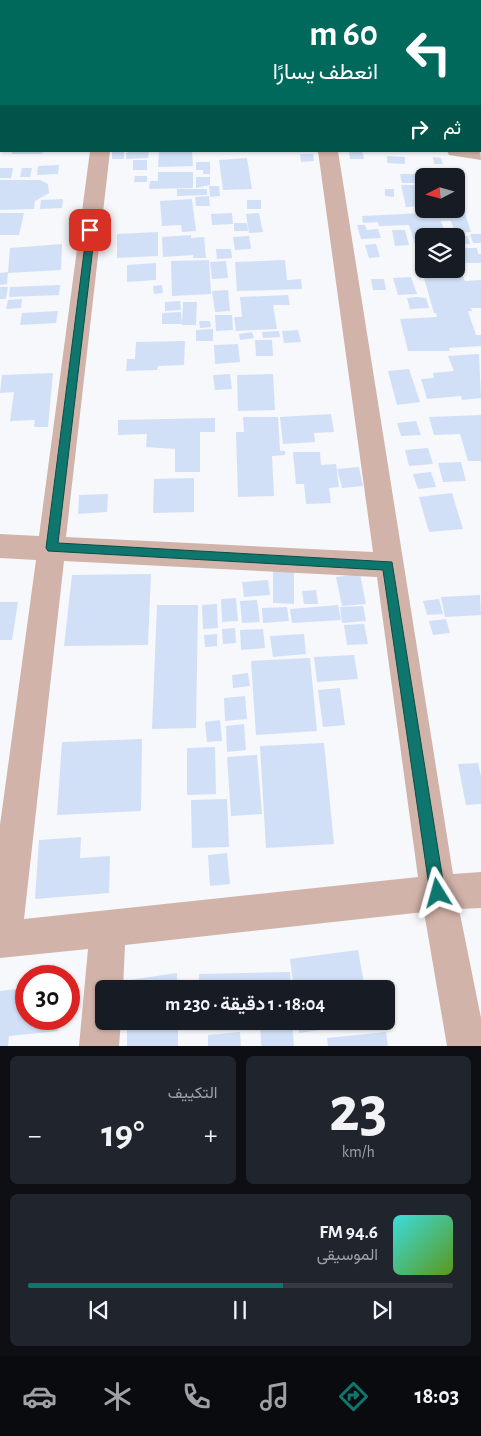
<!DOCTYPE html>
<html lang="ar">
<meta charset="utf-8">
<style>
body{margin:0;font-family:"Alegreya Sans",Vazirmatn,sans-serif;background:#20242c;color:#f1f3f6;direction:rtl;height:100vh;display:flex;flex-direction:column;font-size:19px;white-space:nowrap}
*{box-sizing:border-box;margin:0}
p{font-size:16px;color:#9ea1a6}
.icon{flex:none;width:28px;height:28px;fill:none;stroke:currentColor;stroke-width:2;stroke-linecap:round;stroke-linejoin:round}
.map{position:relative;height:1046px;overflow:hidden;direction:ltr}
.side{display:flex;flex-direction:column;gap:10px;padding:10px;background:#0d0f14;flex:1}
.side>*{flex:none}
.hud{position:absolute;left:0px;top:0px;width:481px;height:152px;box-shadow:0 1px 4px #0004;direction:rtl;background:#00695c;color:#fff;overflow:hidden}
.needle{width:32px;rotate:264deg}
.tools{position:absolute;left:415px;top:168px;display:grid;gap:10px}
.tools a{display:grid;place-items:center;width:50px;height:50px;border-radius:8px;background:#171b24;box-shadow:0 1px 4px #0004;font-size:25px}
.speed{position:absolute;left:15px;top:965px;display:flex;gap:10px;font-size:25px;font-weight:700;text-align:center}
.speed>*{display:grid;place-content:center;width:65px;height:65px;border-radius:50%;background:#171b24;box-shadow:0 1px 4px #0004;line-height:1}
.speed .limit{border:8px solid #d22;background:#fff;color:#111}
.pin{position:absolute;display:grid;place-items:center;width:42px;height:42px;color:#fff;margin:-21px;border-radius:10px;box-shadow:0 2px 8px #0006}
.me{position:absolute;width:55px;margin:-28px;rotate:352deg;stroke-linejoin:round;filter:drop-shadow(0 0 4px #0008)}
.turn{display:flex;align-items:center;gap:18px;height:105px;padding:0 20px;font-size:22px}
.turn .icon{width:65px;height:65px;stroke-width:2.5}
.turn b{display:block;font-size:35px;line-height:42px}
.then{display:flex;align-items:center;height:48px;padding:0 20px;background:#0003;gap:10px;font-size:19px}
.big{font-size:38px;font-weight:700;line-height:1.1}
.side .card{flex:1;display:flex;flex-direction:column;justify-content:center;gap:8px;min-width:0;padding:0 18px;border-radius:8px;background:#20242c}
.side .dial{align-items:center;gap:0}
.dial b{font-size:65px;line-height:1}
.song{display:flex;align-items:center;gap:15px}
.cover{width:60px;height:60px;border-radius:8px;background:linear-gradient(135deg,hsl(180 70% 55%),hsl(90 70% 35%))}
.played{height:5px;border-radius:2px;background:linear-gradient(90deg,#0f766e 60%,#363941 60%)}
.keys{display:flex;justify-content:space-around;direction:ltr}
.heat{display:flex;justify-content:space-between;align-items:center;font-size:28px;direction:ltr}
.side .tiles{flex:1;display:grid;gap:10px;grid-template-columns:1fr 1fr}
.card:last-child{grid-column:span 2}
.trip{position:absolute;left:95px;top:980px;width:300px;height:50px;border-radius:8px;background:#171b24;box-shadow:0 1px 4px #0004;font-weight:700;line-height:50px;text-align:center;direction:rtl}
.tabs{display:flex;height:80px;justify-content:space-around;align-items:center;background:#090b0e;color:#9ea1a6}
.tabs .icon{width:35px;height:35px}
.tabs .active{color:#0f766e}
.tabs b{font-size:22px;color:#f1f3f6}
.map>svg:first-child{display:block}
.building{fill:#d1e0f6}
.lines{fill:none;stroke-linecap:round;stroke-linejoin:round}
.street{fill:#d2b3a9;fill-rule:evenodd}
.route{fill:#0f766e;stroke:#0a4d48}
</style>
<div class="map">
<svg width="481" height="1046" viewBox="0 0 481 1046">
<rect width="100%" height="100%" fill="#f6f8fc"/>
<path class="building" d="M 12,151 L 43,151 L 42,154 L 12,154 Z
M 112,151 L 124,151 L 124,159 L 112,159 Z
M 132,151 L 149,151 L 148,158 L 126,159 L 126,153 Z
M 159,151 L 192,151 L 193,166 L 158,167 Z
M 362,151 L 364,159 L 350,159 L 349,152 Z
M 300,154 L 313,154 L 314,161 L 301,162 Z
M 387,156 L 405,157 L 405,164 L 387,163 Z
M 433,157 L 441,158 L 443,164 L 434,164 Z
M 247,158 L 252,189 L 223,190 L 219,160 Z
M 133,160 L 147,160 L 147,170 L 133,170 Z
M 196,162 L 210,162 L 210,174 L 203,174 L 203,170 L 196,170 Z
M 59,165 L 58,174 L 37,175 L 38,166 Z
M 0,168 L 13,168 L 11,178 L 0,178 Z
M 22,168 L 32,168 L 30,177 L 20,177 Z
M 158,172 L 193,172 L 193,188 L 149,189 L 150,181 L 158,181 Z
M 400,174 L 429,174 L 429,176 L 424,176 L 424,183 L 402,183 Z
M 135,176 L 147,176 L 147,182 L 134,182 Z
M 196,177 L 210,177 L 210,185 L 196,188 Z
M 0,180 L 40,180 L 48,184 L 49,193 L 35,201 L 34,209 L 0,210 Z
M 401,185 L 424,185 L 424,206 L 406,207 Z
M 209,186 L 219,186 L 220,196 L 210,197 Z
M 177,189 L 207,189 L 207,195 L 177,196 Z
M 385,189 L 394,189 L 394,197 L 385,196 Z
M 209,196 L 210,206 L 196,206 L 195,197 Z
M 63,199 L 62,208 L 40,209 L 41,200 Z
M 192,199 L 196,231 L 182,232 L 181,225 L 162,226 L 160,201 Z
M 247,200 L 261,200 L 261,209 L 247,209 Z
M 464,211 L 471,232 L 455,233 L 451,221 L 441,221 L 446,236 L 424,236 L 424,247 L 416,247 L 409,225 L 379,226 L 378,222 L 363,223 L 362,216 Z
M 0,213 L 24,213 L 19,235 L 0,235 Z
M 232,213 L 233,224 L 212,225 L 211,214 Z
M 259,213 L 263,232 L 249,233 L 246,214 Z
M 234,223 L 247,223 L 248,231 L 234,231 Z
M 357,225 L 365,225 L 367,230 L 378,229 L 381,238 L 361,239 Z
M 392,230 L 405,230 L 409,245 L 395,246 Z
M 158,232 L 158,256 L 117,258 L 117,234 Z
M 470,234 L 481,234 L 481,243 L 473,243 Z
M 191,235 L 191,238 L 204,237 L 206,258 L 193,258 L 193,255 L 163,257 L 162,237 Z
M 249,236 L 251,249 L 235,250 L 233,237 Z
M 456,236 L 468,236 L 470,244 L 456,244 Z
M 62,244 L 61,270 L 8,273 L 10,248 Z
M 376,244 L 380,257 L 369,258 L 365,245 Z
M 456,248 L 477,248 L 478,254 L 481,254 L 481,263 L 456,263 Z
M 216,249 L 231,249 L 232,258 L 217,259 Z
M 209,260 L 211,294 L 172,296 L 171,261 Z
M 285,260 L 287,280 L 301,279 L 302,289 L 237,291 L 235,262 Z
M 226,261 L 228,278 L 212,279 L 210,262 Z
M 156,263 L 156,280 L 127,282 L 127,265 Z
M 460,269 L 465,281 L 481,280 L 481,308 L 471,308 L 472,311 L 468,311 L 476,335 L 481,335 L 481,346 L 449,348 L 450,351 L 408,351 L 400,319 L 437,317 L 436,313 L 434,313 L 422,271 Z
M 8,272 L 7,284 L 0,285 L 0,273 Z
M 411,277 L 417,294 L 398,295 L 393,278 Z
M 371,279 L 384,279 L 386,290 L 373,290 Z
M 60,285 L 59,295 L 9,297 L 10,287 Z
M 162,285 L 163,293 L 154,294 L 153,286 Z
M 0,287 L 8,287 L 6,299 L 0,299 Z
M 228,290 L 230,311 L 215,312 L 212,291 Z
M 288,295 L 290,305 L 273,305 L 277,329 L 236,331 L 234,317 L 242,317 L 240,297 Z
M 417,297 L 426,298 L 429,308 L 410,309 L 407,298 Z
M 22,299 L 21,308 L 6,309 L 8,300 Z
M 180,301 L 181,310 L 165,311 L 165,302 Z
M 183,302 L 197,302 L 196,325 L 182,325 Z
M 58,311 L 56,323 L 20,325 L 22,313 Z
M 181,312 L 182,324 L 162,324 L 162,313 Z
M 215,315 L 232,315 L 233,330 L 216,331 Z
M 199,321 L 210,321 L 211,327 L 200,328 Z
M 213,329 L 213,341 L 196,341 L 196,330 Z
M 298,330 L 301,342 L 284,343 L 282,331 Z
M 279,331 L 280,337 L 263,338 L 262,332 Z
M 252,332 L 254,338 L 240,340 L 239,334 Z
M 255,340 L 272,340 L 273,356 L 256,356 Z
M 185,341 L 184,365 L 158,366 L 157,370 L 126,371 L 127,359 L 135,359 L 136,342 Z
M 238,344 L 240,362 L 215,364 L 214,345 Z
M 479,354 L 481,398 L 462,400 L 461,396 L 427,399 L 421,379 L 434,378 L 433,373 L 454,371 L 448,356 Z
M 409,369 L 420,402 L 397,405 L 388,371 Z
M 53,373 L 48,427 L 34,427 L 35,420 L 10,421 L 14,392 L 0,393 L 2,375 Z
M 230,374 L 232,389 L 215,390 L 213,375 Z
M 273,374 L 275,410 L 238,411 L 237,375 Z
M 331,414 L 334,432 L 314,433 L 315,442 L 283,444 L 280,417 Z
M 481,415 L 481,461 L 468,461 L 460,434 L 434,435 L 429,417 Z
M 243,417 L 278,417 L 280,451 L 285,451 L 285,455 L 272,456 L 274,496 L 238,497 L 236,432 L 244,432 Z
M 215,418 L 215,432 L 200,432 L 200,472 L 175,472 L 175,449 L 146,447 L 147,434 L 118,435 L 118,420 Z
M 416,421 L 421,435 L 401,436 L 397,423 Z
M 428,448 L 433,464 L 409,466 L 405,450 Z
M 293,452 L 320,452 L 321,465 L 336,464 L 339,487 L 329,488 L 331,503 L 306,504 L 304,484 L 296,484 Z
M 461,462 L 466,481 L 443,482 L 438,463 Z
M 359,467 L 363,486 L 342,488 L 337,469 Z
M 431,472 L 436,487 L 418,489 L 413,474 Z
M 194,478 L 194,512 L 153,513 L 154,479 Z
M 452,493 L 463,529 L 429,532 L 419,497 Z
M 108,494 L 107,512 L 78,514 L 79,495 Z
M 273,570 L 294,571 L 294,604 L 273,603 Z
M 151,574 L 148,645 L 64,646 L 72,575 Z
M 360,574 L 366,604 L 342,606 L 336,577 Z
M 268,580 L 270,595 L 244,597 L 242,582 Z
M 316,590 L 318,604 L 304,604 L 302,591 Z
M 480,595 L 481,615 L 445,617 L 441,597 Z
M 236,598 L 238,621 L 222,622 L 221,599 Z
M 439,599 L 443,614 L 427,615 L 423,601 Z
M 257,600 L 260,622 L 242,623 L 240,601 Z
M 0,602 L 18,602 L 12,640 L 0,640 Z
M 217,604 L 218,628 L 203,629 L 202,605 Z
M 157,605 L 198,605 L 196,728 L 152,729 Z
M 338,605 L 341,620 L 292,623 L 290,609 Z
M 363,606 L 366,621 L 342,623 L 340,607 Z
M 287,607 L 289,621 L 263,623 L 262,608 Z
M 446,619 L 450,633 L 433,635 L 429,621 Z
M 364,624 L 368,644 L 347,645 L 344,625 Z
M 235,628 L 236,643 L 223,644 L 222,629 Z
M 263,629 L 265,648 L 241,650 L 240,630 Z
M 217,634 L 217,646 L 205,647 L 204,635 Z
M 304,634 L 306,654 L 273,657 L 270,636 Z
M 354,655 L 358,679 L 317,682 L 314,657 Z
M 310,658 L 317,731 L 256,735 L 251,661 Z
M 248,673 L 250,686 L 233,688 L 232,675 Z
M 340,688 L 345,725 L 323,727 L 318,690 Z
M 245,696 L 247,719 L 225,721 L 224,698 Z
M 220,720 L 222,741 L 207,742 L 205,722 Z
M 244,724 L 246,750 L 227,752 L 226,726 Z
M 142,739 L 141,811 L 57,815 L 62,742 Z
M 324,743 L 334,844 L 266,848 L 260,746 Z
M 215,747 L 216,794 L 187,795 L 187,748 Z
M 257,755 L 262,814 L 231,816 L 227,757 Z
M 478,763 L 481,776 L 481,804 L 466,805 L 458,764 Z
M 227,799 L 229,847 L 192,848 L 191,800 Z
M 81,837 L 80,858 L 110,856 L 109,893 L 35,899 L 39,840 Z
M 227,853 L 230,884 L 210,886 L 208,855 Z
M 358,950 L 365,989 L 294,989 L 290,959 Z
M 290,972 L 291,989 L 199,989 L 199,974 Z
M 177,973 L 177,989 L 129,989 L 129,980 Z
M 74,983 L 73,1015 L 69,1015 L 69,984 Z
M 26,988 L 26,1019 L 59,1019 L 58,1031 L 9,1036 L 8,1046 L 0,1046 L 0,991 Z
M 127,1021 L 178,1021 L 178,1046 L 127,1046 Z
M 199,1021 L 247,1021 L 247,1023 L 199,1024 Z
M 260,1021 L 292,1021 L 294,1046 L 261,1046 Z
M 298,1021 L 357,1021 L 357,1025 L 299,1033 Z
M 240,1032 L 241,1046 L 208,1046 L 208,1035 Z
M 386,1032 L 388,1046 L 328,1046 L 327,1038 Z"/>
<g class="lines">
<path class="street" d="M 291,0 L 307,0 L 307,1 L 291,1 Z
M 0,107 L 1,107 L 1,117 L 0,117 Z
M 480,148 L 481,160 L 449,155 L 447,151 L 480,151 Z
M 90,151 L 110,151 L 66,537 L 373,552 L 318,151 L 338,151 L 453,874 L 481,872 L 481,908 L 459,909 L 481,1018 L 481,1046 L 447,1046 L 424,912 L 125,945 L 123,989 L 104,989 L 104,1021 L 121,1021 L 119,1046 L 79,1046 L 88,949 L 0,958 L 0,825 L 36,560 L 0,558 L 0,534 L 39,536 ZM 64,561 L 377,577 L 418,877 L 24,919 Z"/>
</g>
<path class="route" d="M 87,229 L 95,230 L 58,543 L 392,562 L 445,893 L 443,898 L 438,900 L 432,898 L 430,893 L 383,570 L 48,551 L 46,548 Z"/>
</svg>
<div class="tools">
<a><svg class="needle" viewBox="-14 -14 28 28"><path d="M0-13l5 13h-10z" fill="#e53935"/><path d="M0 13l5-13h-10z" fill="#9ea1a6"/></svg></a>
<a><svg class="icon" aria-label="layers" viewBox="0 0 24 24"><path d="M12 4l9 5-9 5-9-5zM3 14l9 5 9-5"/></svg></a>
</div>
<div class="speed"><div class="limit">30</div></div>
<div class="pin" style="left:90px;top:230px;background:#d93025"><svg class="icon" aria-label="arrive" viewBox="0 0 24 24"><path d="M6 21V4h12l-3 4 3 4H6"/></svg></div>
<svg class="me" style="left:438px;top:893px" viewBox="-20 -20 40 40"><path d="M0-17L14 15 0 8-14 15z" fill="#0f766e" stroke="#fff" stroke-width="4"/></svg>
<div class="trip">18:04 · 1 دقيقة · 230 m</div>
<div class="hud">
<div class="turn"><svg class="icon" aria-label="left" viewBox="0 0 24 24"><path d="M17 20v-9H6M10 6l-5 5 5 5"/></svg><div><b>60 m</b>انعطف يسارًا</div></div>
<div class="then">ثم<svg class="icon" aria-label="right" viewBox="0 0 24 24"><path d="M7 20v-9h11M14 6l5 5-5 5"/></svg></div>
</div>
</div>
<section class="side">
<div class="tiles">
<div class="card dial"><b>23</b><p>km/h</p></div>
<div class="card"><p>التكييف</p>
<div class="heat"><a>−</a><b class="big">19°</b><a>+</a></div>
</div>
<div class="card">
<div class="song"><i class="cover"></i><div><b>94.6 FM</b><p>الموسيقى</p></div></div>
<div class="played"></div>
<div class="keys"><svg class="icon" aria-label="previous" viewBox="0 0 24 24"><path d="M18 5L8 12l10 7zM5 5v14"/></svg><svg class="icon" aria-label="pause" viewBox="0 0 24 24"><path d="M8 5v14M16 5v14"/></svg><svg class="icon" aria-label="next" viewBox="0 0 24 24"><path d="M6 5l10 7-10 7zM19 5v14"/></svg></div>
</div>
</div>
</section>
<nav class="tabs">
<b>18:03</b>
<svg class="icon active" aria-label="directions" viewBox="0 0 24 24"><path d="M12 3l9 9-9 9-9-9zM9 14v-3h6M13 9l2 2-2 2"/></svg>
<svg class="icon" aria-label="music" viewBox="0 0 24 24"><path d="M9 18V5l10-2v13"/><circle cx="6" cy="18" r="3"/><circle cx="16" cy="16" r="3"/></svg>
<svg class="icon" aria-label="phone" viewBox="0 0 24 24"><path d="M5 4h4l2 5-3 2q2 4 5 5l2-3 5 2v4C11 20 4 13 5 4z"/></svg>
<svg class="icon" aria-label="climate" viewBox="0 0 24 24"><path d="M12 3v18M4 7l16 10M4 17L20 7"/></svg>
<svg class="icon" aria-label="car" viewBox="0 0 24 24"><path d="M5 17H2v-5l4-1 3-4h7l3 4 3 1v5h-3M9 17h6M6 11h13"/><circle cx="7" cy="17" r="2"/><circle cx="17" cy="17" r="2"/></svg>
</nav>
